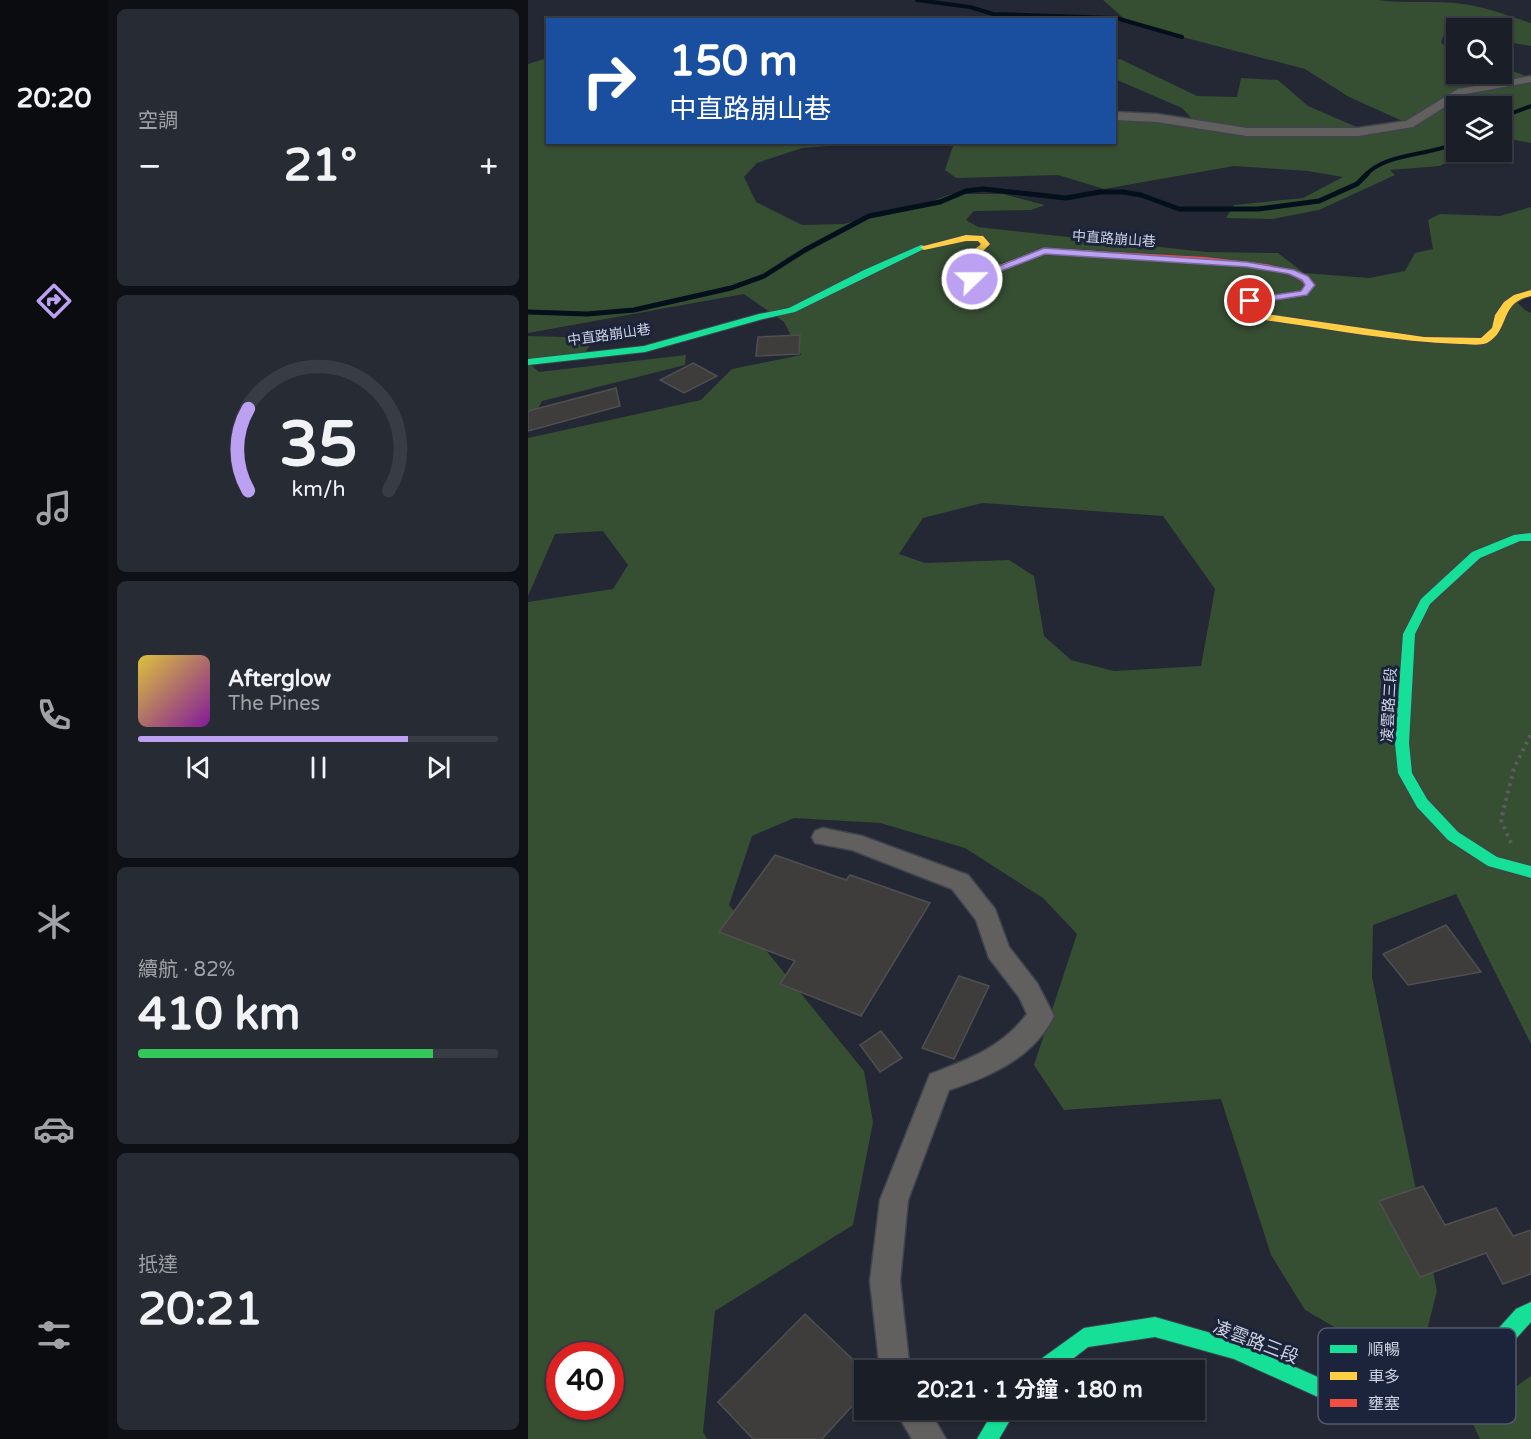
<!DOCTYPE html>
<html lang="zh-TW">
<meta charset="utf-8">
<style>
body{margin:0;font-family:"Varela Round","Noto Sans TC",sans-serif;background:#272b33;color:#f1f3f6;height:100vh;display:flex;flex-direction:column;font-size:22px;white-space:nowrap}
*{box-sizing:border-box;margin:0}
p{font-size:20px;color:#9fa2a7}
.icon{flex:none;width:33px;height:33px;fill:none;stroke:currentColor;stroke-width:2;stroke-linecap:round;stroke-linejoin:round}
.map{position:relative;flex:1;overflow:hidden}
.side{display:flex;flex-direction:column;gap:9px;padding:9px;background:#0e1015;width:420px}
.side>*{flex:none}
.top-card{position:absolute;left:18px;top:18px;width:570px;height:126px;border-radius:0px;box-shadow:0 2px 4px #0004,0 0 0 2px #383c44;background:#1a4fa0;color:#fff;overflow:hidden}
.tools{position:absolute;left:918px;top:18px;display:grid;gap:12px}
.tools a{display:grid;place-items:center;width:66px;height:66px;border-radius:0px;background:#1a1e27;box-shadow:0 2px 4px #0004,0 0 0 2px #383c44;font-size:30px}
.speed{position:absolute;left:18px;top:1342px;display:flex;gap:12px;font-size:30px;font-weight:700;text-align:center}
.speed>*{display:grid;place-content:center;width:78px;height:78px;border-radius:50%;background:#1a1e27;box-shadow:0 2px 4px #0004,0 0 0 2px #383c44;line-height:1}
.speed .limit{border:9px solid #d22;background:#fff;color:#111}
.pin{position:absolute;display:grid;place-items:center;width:51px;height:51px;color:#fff;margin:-26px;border:3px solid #fff;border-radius:50%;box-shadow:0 2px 6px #0007}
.me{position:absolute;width:66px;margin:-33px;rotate:68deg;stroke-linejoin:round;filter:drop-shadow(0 0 4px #0008)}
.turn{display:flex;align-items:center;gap:21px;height:126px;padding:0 24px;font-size:27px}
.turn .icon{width:78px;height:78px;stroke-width:2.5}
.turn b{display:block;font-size:42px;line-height:51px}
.big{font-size:45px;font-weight:700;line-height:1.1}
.side .tile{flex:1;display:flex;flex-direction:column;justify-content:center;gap:9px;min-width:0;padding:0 21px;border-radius:9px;background:#272b33}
.side .dial{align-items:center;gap:0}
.dial svg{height:156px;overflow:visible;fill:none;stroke:#383c44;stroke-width:7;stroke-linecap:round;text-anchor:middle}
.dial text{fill:#f1f3f6;stroke:none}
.song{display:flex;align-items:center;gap:18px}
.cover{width:72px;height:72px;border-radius:9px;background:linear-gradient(135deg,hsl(50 70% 55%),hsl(290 70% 35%))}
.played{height:6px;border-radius:3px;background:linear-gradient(90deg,#bca0f2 75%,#383c44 75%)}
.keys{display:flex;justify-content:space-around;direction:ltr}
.heat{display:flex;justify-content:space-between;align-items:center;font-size:33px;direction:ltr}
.charge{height:9px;border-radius:4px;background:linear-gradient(90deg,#34c759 82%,#383c44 0)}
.trip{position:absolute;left:326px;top:1360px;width:351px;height:60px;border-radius:0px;background:#1a1e27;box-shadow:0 2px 4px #0004,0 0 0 2px #383c44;font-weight:700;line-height:60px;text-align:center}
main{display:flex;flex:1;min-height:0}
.tabs{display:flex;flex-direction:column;width:108px;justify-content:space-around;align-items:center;background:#0a0c10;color:#9fa2a7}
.tabs .icon{width:42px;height:42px}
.tabs .active{color:#bca0f2}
.tabs b{font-size:27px;color:#f1f3f6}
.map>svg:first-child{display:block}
.forest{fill:#364e32;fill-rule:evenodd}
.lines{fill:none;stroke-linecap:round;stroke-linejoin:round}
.stream-far1{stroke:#03101b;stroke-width:4}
.stream{stroke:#03101b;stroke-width:5}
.building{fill:#3f3d3c;stroke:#4f4f50;stroke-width:1.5}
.street-casing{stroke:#40444e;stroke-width:3}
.fast-casing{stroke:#40444e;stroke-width:2}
.slow-casing{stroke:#40444e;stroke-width:2}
.jam-casing{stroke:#40444e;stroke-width:2}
.path{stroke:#5c5c5e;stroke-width:4;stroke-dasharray:3 4.5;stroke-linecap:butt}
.street{fill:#62605e;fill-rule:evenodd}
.fast{fill:#16e098;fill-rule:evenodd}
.slow{fill:#ffcf43;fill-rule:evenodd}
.jam{fill:#f24e42;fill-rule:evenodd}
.route{fill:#bca0f2;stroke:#7a689d;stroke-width:1.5}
.labels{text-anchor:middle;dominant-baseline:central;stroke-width:6;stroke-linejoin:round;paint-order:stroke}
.far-street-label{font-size:14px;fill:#cdd3e3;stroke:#1c243b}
.street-label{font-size:15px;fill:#cdd3e3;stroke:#1c243b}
.near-street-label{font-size:18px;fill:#cdd3e3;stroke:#1c243b}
.key{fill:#1c243b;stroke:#51596d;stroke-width:1.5}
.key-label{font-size:16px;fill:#cdd3e3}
</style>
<main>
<nav class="tabs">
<b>20:20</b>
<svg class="icon active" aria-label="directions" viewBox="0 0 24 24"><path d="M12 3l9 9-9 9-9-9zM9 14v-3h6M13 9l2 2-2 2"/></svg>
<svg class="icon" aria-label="music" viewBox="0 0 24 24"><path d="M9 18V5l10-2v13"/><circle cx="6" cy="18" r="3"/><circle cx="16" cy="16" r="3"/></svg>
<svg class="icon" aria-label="phone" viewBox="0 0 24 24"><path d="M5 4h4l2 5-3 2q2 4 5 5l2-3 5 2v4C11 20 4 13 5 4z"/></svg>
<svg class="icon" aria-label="climate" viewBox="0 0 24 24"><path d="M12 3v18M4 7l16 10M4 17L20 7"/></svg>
<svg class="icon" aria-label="car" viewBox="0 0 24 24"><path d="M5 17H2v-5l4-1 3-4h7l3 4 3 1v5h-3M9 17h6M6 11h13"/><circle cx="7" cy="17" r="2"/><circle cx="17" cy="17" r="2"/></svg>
<svg class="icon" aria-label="filters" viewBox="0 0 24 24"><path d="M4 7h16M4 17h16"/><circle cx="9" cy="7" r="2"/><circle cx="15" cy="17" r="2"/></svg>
</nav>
<section class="side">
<div class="tile"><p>空調</p>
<div class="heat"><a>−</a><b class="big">21°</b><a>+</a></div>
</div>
<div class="tile dial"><svg viewBox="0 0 100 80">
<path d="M14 69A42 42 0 1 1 86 69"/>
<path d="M14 69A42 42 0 0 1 14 27" stroke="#bca0f2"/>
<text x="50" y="56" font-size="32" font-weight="700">35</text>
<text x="50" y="72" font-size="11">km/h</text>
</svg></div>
<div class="tile">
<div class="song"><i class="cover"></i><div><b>Afterglow</b><p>The Pines</p></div></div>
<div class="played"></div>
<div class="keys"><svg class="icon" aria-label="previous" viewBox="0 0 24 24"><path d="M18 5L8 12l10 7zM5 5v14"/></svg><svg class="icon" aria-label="pause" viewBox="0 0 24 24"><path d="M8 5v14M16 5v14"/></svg><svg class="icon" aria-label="next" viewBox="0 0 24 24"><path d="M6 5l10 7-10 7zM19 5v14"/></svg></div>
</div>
<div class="tile"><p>續航 · 82%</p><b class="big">410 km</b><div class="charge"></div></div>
<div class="tile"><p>抵達</p><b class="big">20:21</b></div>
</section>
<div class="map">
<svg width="1003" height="1439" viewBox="0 0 1003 1439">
<rect width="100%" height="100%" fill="#232834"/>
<path class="forest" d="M 575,0 L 850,0 C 878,4 907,0 935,4 C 958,7 981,16 1003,23 L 1003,46 L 974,41 L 974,28 L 928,28 L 917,32 L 913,42 L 922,52 L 928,54 L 928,74 L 974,74 L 974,67 L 1003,78 L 1003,143 L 987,140 L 974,143 L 974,106 L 928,106 L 928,152 L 942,152 L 932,154 L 912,166 L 862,170 L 867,175 L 791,210 L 744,219 L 698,218 L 706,205 L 775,198 L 815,177 L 780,171 L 706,166 L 576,189 L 530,175 L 428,178 L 417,170 L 425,146 L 415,143 L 586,142 L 587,117 L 667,122 L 654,108 L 587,79 L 587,61 L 592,59 L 669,96 L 709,97 L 713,78 L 750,80 L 780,106 L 845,134 L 879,123 L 821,97 L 777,69 L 601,23 Z
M 19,58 L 20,142 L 340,143 L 274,148 L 229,163 L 216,177 L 228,202 L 274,225 L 315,224 L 381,210 L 423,194 L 475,194 L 517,205 L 503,210 L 446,211 L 438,220 L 450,227 L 678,252 L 750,253 L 776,273 L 841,278 L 877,271 L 887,253 L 905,249 L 900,220 L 912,214 L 972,216 L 1003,207 L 1003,293 L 985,298 L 997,310 L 1003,313 L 1003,1044 L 928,894 L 845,925 L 844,977 L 909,1291 L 896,1342 L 834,1343 L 777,1310 L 743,1255 L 693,1099 L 536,1110 L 506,1065 L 549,934 L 515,898 L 437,848 L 352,823 L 266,818 L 224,836 L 201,905 L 336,1071 L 345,1122 L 325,1225 L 187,1311 L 175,1432 L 179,1439 L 0,1439 L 0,602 L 85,589 L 100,565 L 75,531 L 27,534 L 0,596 L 0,438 L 173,400 L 204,369 L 273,355 L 256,322 L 216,294 L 0,333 L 0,64 ZM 454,503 L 635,516 L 687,589 L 673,666 L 586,671 L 543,660 L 516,636 L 506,576 L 481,560 L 397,563 L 371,554 L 395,518 ZM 32,1356 L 82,1356 L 82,1407 L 32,1407 Z
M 0,336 L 68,338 L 54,356 L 3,365 L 11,372 L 158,355 L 157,365 L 14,401 L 0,427 Z
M 1003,1376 L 1003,1439 L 952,1439 L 942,1418 Z"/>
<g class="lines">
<path class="stream-far1" d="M 389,0 L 442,7 L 465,14 L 588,18 L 654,37
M 974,117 L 1003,106
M 837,176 C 856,153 901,156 928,143"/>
<path class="stream" d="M 0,312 L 59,314 L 106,310 L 203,288 L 236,276 L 277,250 L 341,216 L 412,202 L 438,191 L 455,189 L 538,198 L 572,192 L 595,192 L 613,195 L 651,209 L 730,209 L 791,201 L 829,184 L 839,174"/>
</g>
<path class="building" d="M 272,335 L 271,354 L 228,356 L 230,337 Z
M 165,363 L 189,376 L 156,393 L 132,380 Z
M 88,388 L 92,406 L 0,431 L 0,411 Z
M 247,855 L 318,880 L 322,875 L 402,903 L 333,1016 L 252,984 L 267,961 L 191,932 Z
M 918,925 L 953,972 L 880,985 L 855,954 Z
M 431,976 L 461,986 L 426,1059 L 394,1048 Z
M 353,1031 L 374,1058 L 352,1072 L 332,1045 Z
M 895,1186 L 917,1225 L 968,1208 L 985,1236 L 1003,1230 L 1003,1274 L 975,1284 L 958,1253 L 892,1277 L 851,1201 Z
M 277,1314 L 336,1370 L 336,1393 L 294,1439 L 225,1439 L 190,1402 Z"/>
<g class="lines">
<g class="street-casing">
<path id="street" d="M 1003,76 L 1003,82 L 937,94 L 885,127 L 830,136 L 719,136 L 629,122 L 586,120 L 586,112 L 629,114 L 719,128 L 830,128 L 878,121 L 930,89 Z
M 295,828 L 334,836 L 440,875 L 467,909 L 481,947 L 509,983 L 526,1016 C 505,1058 463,1076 421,1090 L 380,1200 L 372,1281 L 382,1371 L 352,1371 L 342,1281 L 352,1200 L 402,1074 C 441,1059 473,1048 499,1014 L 491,997 L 461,958 L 448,920 L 424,889 L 324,850 L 287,843 L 284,837 L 287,831 Z
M 367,1410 L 401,1410 L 418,1439 L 384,1439 Z"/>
</g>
<g class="fast-casing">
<path id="fast" d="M 393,245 L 400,247 L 267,312 L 235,319 L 117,352 L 0,365 L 0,359 L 116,346 L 231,314 L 261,308 L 336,270 Z
M 1003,533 L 1003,541 L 992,541 L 952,558 L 902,604 L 887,634 L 881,743 L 884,773 L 899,799 L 930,832 L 969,857 L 1003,866 L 1003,878 L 960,866 L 920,840 L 889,807 L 870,773 L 867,743 L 875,634 L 893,599 L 944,552 L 986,535 Z
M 1003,1302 L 1003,1322 L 922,1412 L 864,1423 L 810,1406 L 706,1359 L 627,1337 L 560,1347 L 529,1371 L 503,1371 L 506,1364 L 556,1328 L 627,1317 L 707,1340 L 812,1387 L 864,1403 L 910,1396 L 988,1309 Z
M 466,1410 L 488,1410 L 471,1439 L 449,1439 Z"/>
</g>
<g class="slow-casing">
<path id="slow" d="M 438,235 L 455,236 L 462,244 L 453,253 L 431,268 L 429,270 L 432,275 L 443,276 L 516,248 L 568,251 L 573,254 L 568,257 L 517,254 L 447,281 L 426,280 L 419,270 L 429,261 L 451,246 L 453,244 L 450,241 L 438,241 L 396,250 L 392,247 Z
M 1003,290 L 1003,296 C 970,303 983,330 959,343 C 952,346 939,344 932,344 C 866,342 801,329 736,320 L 717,310 L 722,307 L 738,314 L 896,337 L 953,338 L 964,328 L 967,315 L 976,302 L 986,295 Z"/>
</g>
<g class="jam-casing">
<path id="jam" d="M 568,251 L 677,257 L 738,264 L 765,270 L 779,276 L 787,285 L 779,295 L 727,303 L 727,310 L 722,313 L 717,310 L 719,299 L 773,291 L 777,285 C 754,255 606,264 565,256 L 563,254 Z"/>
</g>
<path class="path" d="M 983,843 L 973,820 L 986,768 L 1003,734"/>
<use href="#street" class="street"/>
<use href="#fast" class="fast"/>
<use href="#slow" class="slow"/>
<use href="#jam" class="jam"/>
</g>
<path class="route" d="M 516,248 L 719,262 L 766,270 L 780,276 L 787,285 L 779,295 L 722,304 L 717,301 L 718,299 L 773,291 L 777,285 L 774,280 L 761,274 L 719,267 L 517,254 L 447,281 L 439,279 Z"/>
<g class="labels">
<g class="far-street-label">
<text transform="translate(586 239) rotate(4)">中直路崩山巷</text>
<text transform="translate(81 335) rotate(-8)">中直路崩山巷</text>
</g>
<g class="street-label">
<text transform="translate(861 705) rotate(-87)">凌雲路三段</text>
</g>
<g class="near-street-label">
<text transform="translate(728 1342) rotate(21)">凌雲路三段</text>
</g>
</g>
<rect x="790" y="1328" width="198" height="96" rx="9" class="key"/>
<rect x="802" y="1345" width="27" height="8" fill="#16e098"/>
<rect x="802" y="1372" width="27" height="8" fill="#ffcf43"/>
<rect x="802" y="1399" width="27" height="8" fill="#f24e42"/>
<g class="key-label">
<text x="840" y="1355">順暢</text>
<text x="840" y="1382">車多</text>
<text x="840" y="1409">壅塞</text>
</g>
</svg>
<div class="tools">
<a><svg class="icon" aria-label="search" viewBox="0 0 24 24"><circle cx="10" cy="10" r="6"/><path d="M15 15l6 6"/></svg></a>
<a><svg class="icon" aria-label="layers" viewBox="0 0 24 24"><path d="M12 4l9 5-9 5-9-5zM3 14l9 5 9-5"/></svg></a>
</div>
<div class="speed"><div class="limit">40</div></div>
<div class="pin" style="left:722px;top:301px;background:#d93025"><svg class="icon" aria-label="arrive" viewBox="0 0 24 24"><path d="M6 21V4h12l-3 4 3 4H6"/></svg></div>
<svg class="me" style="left:444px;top:279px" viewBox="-20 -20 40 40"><circle r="17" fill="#bca0f2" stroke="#fff" stroke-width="3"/><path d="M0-11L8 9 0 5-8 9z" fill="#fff"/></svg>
<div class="trip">20:21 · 1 分鐘 · 180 m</div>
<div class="top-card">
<div class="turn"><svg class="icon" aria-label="right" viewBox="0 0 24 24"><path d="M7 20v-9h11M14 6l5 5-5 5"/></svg><div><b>150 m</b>中直路崩山巷</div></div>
</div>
</div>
</main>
